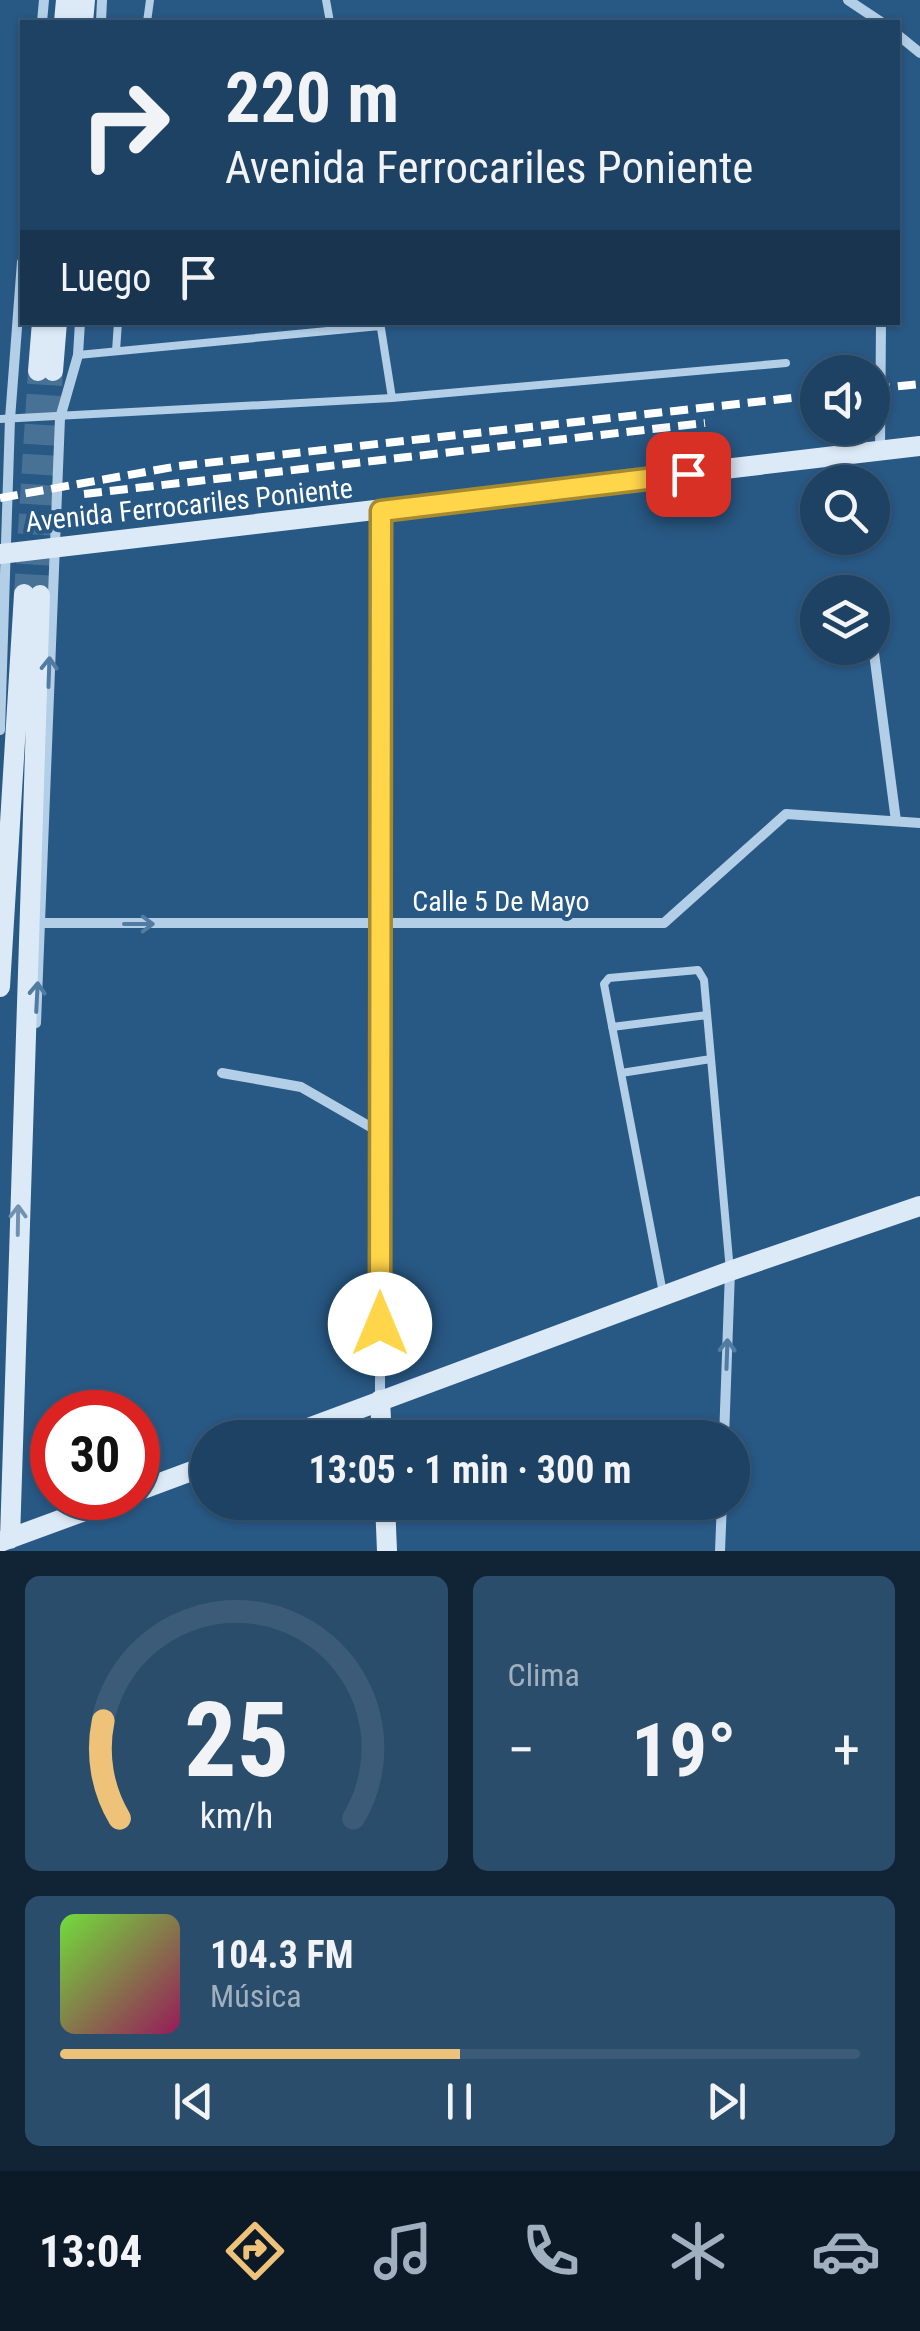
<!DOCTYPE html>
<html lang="es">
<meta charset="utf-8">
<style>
body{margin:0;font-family:"Roboto Condensed",sans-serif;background:#2b4d6c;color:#f1f3f6;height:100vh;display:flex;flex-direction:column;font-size:38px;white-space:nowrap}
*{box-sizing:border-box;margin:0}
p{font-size:32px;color:#a1b0be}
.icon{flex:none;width:55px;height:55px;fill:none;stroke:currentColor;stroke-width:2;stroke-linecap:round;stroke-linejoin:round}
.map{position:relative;height:1551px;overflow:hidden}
.details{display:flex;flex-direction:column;gap:25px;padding:25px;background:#102436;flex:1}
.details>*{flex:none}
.top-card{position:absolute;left:20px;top:20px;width:880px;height:305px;border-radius:0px;box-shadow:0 2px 8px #0004,0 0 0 2px #3c5b78;background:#1e4263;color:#f1f3f6;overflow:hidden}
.controls{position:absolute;left:800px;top:355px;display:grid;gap:20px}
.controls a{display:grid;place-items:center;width:90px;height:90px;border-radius:50%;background:#1e4263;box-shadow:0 2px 8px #0004,0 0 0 2px #3c5b78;font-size:50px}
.speed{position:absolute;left:30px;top:1390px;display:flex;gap:20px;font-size:50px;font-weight:700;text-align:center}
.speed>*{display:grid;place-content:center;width:130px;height:130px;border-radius:50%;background:#1e4263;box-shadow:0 2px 8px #0004,0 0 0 2px #3c5b78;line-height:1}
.speed .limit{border:15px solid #d22;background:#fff;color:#111}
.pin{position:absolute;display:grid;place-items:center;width:85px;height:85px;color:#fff;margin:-42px;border-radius:20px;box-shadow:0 5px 15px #0006}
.me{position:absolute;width:110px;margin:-55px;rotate:0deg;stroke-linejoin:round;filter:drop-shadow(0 0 8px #0008)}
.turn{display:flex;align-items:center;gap:35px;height:210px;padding:0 40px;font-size:45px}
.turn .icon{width:130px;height:130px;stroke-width:2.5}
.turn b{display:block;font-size:70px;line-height:85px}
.then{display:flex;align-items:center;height:95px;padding:0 40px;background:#0003;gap:20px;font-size:38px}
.big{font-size:75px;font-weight:700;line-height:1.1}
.details .widget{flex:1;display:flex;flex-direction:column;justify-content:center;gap:15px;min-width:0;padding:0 35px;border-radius:15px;background:#2b4d6c}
.details .dial{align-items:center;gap:0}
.dial svg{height:260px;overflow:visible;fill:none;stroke:#3c5b78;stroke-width:7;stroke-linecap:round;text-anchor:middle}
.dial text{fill:#f1f3f6;stroke:none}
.song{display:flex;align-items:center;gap:30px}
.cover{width:120px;height:120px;border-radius:15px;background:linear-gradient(135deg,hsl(100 70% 55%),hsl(330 70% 35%))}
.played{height:10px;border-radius:5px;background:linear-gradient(90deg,#eec379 50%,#3c5b78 50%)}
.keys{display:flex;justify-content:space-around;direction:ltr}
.heat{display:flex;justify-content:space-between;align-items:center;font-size:55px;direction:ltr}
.details .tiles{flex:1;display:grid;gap:25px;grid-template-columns:1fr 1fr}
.widget:last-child{grid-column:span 2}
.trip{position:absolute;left:190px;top:1420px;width:560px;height:100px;border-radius:50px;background:#1e4263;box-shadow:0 2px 8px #0004,0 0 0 2px #3c5b78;font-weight:700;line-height:100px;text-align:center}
.tab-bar{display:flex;height:160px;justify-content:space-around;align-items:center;background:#0c1a28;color:#a1b0be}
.tab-bar .icon{width:70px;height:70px}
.tab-bar .on{color:#eec379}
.tab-bar b{font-size:45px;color:#f1f3f6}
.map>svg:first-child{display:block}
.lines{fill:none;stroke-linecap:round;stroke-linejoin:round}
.secondary-tunnel{stroke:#487196;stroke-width:20;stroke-dasharray:20 10;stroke-linecap:butt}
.lane{stroke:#b3cee7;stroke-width:8}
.street{stroke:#b3cee7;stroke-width:10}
.secondary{stroke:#dceaf7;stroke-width:20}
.rail{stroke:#fff;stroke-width:8;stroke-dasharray:18 8;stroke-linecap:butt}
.oneway{stroke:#527ba2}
.oneway2{stroke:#7092b2}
.route-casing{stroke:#a68a30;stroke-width:25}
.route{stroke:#ffd54a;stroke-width:18}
.labels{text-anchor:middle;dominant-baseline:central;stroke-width:8;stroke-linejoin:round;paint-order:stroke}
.street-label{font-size:28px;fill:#fff;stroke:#285884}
</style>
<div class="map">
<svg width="920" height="1551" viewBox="0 0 920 1551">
<rect width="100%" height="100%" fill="#285884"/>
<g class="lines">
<path class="secondary-tunnel" d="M 24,594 L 38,371
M 40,595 L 53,371"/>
<path class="lane" d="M 326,0 L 330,22
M 147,22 L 150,0
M 380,322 L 392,398
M 116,351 L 118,322
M 78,355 L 380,326
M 0,419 L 392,398 L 786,363
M 612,1027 L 707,1015
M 621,1073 L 711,1059
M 663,1293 L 604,984 L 609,978 L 698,970 L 704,980 L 730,1271"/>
<path class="street" d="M 848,0 L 881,22
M 42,22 L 44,0
M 101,22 L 102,0
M 898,35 L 920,53
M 880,451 L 881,322
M 872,638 L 896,821
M 0,730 L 10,419 L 22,262
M 41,923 L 664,923 L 786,814 L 920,823
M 36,1023 L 60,418 L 78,355 L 80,322
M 222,1073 L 301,1087 L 381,1133
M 380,1399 L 381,511
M 724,1438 L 730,1271
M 720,1551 L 722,1502"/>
<path class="secondary" d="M 64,22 L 66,0
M 83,22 L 85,0
M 38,371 L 42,322
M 53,371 L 57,322
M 0,554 L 920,446
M 0,987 L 24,594
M 380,1400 L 382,1438
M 281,1438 L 730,1271 L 920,1206
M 138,1491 L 208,1465
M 385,1502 L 387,1551
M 10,1539 L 40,595
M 0,1542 L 120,1498"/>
<path class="rail" d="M 872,389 L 920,384
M 84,494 L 705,423
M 0,498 L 179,466 L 818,395"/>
</g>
<defs><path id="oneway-shaft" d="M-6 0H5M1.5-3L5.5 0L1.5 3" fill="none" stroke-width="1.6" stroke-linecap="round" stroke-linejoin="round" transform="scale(2.5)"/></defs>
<g class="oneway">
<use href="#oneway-shaft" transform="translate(49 672) rotate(-88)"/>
<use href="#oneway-shaft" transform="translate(139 924)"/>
<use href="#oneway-shaft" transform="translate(37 997) rotate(-87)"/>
<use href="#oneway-shaft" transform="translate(727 1354) rotate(-88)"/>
</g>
<use class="oneway2" href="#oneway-shaft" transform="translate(18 1220) rotate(-89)"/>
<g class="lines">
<g class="route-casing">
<path id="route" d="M 380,1324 L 381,511 L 688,474"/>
</g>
<use href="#route" class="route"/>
</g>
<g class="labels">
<g class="street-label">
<text transform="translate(189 505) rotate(-6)">Avenida Ferrocariles Poniente</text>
<text x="501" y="901">Calle 5 De Mayo</text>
</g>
</g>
</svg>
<div class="controls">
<a><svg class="icon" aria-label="sound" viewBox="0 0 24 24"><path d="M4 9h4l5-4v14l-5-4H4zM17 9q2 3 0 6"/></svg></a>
<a><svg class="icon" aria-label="search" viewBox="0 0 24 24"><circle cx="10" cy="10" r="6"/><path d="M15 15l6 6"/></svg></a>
<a><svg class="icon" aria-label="layers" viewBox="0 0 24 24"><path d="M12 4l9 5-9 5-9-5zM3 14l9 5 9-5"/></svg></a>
</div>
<div class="speed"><div class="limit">30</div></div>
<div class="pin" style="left:688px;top:474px;background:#d93025"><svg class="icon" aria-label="arrive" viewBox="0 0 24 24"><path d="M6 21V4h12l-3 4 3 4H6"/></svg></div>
<svg class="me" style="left:380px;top:1324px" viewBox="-20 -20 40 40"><circle r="19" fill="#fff"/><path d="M0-13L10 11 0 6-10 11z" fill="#ffd54a"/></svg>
<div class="trip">13:05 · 1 min · 300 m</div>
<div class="top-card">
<div class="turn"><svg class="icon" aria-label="right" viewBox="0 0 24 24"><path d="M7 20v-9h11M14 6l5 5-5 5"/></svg><div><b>220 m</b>Avenida Ferrocariles Poniente</div></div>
<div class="then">Luego<svg class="icon" aria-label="arrive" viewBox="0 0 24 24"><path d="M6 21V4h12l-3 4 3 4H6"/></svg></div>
</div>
</div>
<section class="details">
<div class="tiles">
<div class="widget dial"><svg viewBox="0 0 100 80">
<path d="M14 69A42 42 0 1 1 86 69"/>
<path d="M14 69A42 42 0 0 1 9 39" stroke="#eec379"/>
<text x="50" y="56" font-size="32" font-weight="700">25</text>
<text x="50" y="72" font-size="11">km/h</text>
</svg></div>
<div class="widget"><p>Clima</p>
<div class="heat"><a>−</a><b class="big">19°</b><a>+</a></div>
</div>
<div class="widget">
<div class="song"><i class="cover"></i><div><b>104.3 FM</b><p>Música</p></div></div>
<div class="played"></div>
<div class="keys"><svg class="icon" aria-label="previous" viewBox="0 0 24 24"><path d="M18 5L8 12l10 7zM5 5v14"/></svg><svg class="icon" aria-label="pause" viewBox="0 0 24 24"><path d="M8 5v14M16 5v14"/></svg><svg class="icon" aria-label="next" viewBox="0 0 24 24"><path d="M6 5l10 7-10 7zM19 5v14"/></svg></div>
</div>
</div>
</section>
<nav class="tab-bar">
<b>13:04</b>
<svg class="icon on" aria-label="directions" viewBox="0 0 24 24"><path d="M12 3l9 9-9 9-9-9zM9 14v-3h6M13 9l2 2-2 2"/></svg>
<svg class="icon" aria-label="music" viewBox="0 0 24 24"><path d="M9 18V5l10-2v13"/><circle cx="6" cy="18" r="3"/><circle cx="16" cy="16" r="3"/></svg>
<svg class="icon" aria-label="phone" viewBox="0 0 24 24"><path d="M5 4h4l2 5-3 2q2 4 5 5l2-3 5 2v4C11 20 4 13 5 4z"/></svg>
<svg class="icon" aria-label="climate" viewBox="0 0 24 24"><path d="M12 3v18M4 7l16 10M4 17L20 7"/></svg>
<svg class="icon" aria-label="car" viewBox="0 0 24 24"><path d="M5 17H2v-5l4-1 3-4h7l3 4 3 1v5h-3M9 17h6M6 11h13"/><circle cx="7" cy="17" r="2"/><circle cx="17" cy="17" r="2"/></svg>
</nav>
